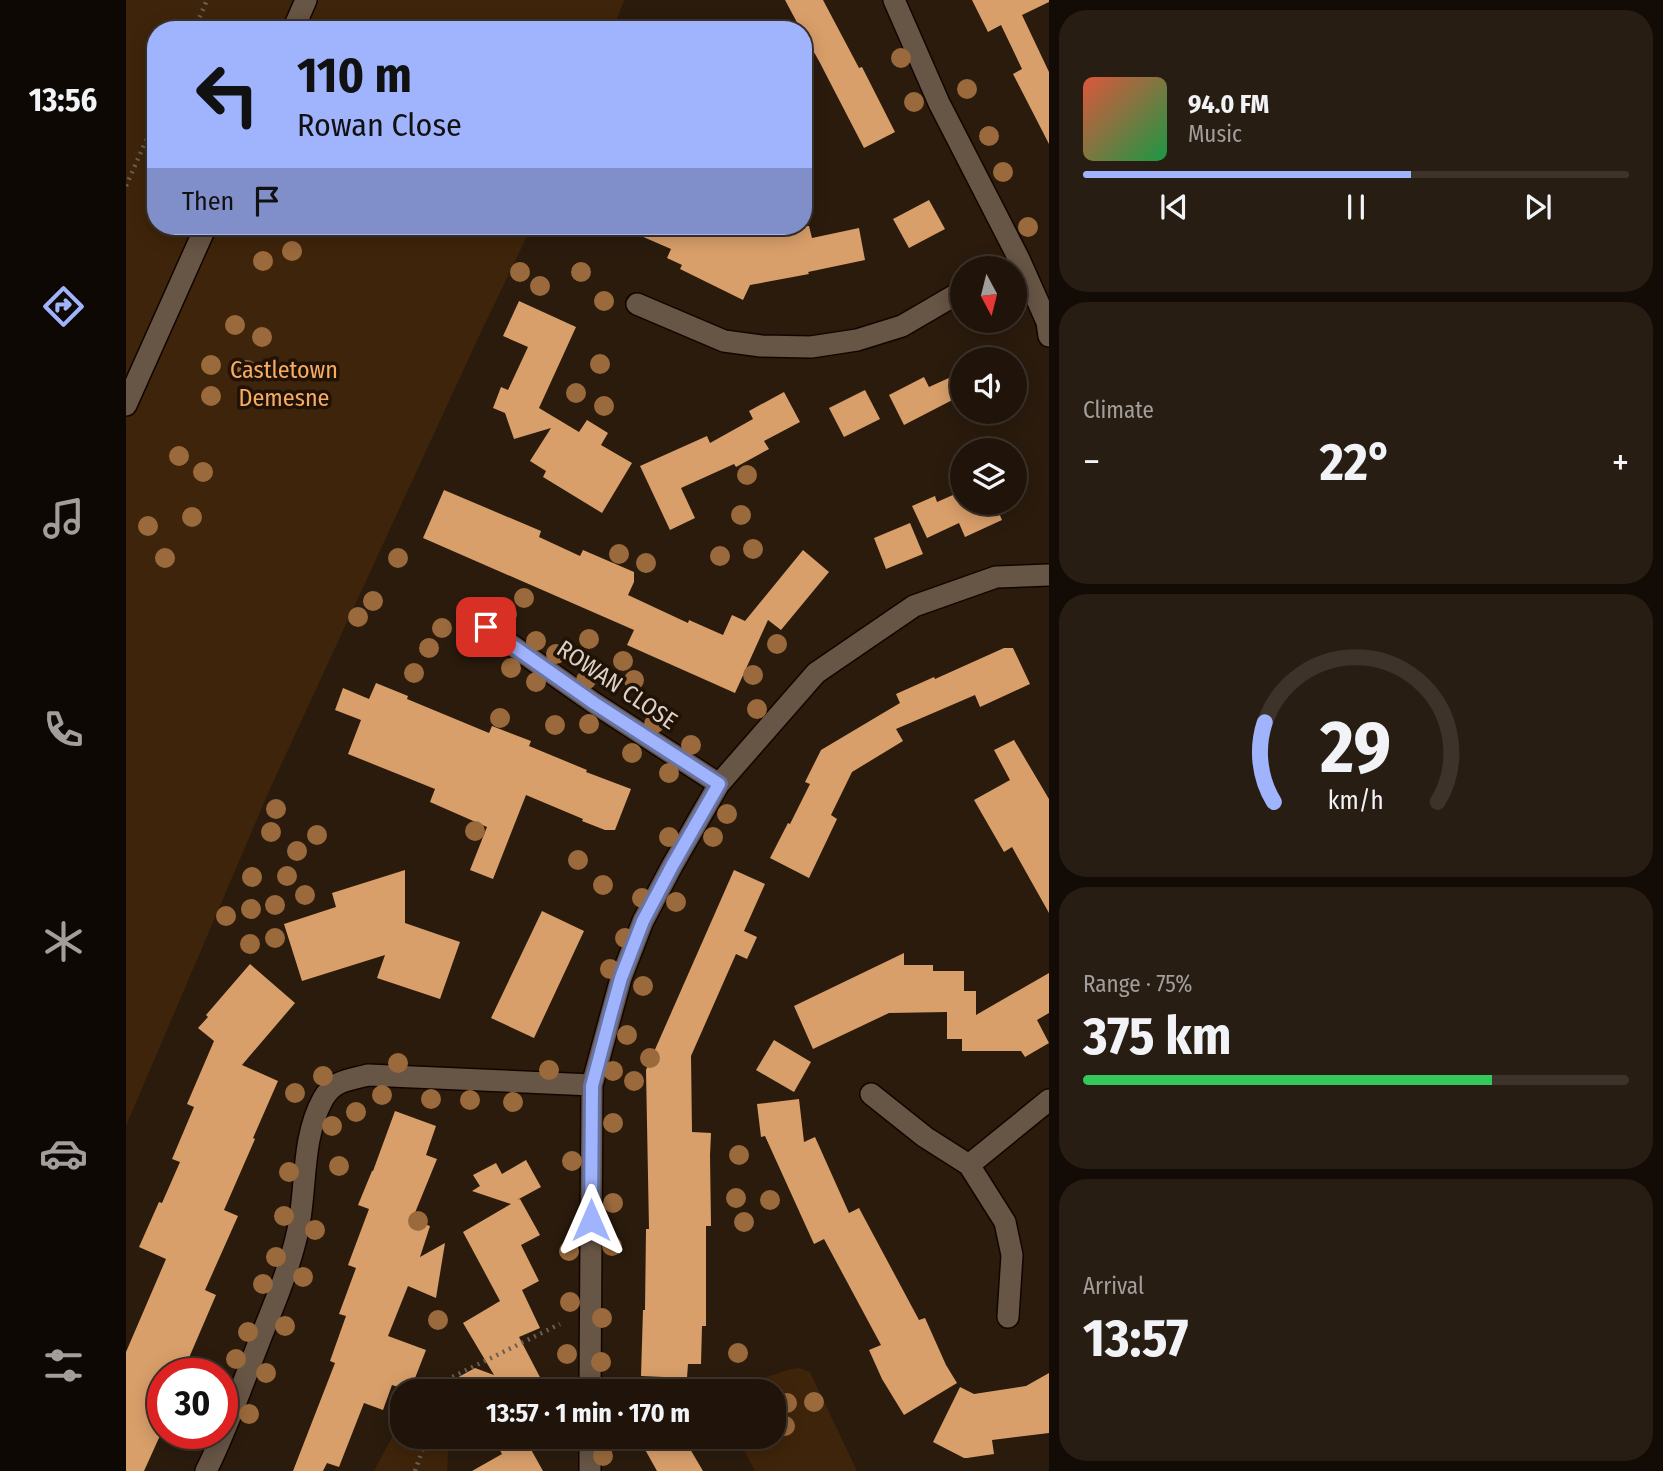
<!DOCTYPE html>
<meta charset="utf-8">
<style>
body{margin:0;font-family:"Fira Sans Condensed",sans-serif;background:#281d13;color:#f1f3f6;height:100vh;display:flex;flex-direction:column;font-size:26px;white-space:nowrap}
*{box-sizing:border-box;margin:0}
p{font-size:23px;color:#a29e9c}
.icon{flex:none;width:38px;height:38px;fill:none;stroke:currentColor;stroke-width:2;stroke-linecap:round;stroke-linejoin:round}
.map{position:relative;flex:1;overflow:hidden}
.side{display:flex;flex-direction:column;gap:10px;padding:10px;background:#120b06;width:614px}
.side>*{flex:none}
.guide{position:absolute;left:21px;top:21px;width:665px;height:214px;border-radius:28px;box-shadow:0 4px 18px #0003,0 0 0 2px #3d332b;background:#a0b3fd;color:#111;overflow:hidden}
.needle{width:46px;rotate:173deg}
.tools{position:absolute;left:824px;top:256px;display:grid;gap:14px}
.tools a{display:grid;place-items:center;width:77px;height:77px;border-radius:50%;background:#20140a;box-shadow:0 4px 18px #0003,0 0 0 2px #3d332b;font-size:35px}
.speed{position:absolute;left:21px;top:1358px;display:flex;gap:14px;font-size:35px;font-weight:700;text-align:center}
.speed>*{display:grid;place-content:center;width:91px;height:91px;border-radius:50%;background:#20140a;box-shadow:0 4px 18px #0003,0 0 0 2px #3d332b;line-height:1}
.speed .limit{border:10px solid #d22;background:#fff;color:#111}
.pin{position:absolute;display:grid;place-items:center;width:60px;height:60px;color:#fff;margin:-30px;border-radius:14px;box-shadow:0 4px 10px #0006}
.me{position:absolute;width:77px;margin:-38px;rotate:0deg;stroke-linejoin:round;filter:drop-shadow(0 0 5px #0008)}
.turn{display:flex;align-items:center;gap:24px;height:147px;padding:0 35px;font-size:32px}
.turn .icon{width:91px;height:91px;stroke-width:2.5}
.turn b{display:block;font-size:49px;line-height:60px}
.then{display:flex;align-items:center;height:66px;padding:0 35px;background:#0003;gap:14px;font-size:26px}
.big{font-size:52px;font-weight:700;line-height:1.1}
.side .tile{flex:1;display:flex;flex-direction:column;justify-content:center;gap:10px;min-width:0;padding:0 24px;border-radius:28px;background:#281d13}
.side .dial{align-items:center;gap:0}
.dial svg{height:182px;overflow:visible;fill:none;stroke:#3d332b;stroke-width:7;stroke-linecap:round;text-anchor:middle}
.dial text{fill:#f1f3f6;stroke:none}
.song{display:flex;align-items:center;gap:21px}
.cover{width:84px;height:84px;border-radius:10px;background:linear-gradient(135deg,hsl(10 70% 55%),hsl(140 70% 35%))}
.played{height:7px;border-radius:4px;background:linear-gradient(90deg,#a0b3fd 60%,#3d332b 60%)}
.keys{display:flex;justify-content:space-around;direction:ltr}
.heat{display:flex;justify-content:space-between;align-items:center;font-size:38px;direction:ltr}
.charge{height:10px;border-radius:5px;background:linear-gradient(90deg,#34c759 75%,#3d332b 0)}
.trip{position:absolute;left:264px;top:1379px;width:396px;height:70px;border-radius:28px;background:#20140a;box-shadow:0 4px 18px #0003,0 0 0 2px #3d332b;font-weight:700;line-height:70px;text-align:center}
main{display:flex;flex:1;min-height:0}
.tabs{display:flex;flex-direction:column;width:126px;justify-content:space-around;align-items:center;background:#0d0804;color:#a29e9c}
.tabs .icon{width:49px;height:49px}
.tabs .selected{color:#a0b3fd}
.tabs b{font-size:32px;color:#f1f3f6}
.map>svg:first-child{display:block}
.green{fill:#3e240a}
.building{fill:#d99f6a}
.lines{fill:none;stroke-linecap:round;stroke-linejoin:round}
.minor-casing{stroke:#120500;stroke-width:24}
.path{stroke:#6a5d51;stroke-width:4.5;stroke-dasharray:2 5;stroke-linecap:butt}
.minor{stroke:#675545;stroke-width:21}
.tree{fill:#9b6a3c}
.route-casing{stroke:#6874a4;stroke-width:18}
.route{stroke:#a0b3fd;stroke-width:12}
.labels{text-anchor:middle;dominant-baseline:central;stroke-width:7;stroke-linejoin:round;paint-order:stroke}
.park-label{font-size:24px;fill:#f8ab62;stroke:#201205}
.street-label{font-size:24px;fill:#dcd1c8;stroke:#201205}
</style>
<main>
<nav class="tabs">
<b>13:56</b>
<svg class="icon selected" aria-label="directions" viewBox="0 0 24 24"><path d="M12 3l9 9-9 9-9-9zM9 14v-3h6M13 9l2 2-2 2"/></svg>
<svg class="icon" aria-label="music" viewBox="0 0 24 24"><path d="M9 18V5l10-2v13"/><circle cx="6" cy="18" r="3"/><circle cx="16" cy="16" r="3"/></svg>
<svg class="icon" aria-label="phone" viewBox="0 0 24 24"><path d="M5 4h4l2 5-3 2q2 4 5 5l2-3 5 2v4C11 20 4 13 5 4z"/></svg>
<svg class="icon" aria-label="climate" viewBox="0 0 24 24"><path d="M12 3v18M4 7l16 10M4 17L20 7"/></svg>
<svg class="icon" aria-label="car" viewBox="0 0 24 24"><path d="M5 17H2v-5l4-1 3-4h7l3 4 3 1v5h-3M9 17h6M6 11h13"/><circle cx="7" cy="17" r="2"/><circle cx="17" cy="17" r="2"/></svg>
<svg class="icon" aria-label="filters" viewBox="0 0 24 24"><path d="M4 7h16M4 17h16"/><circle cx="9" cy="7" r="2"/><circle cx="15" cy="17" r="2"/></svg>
</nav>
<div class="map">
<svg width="923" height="1471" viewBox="0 0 923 1471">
<rect width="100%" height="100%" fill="#2a1b0d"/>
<path class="green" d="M 0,0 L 498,0 L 487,30 L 30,30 L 30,226 L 406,226 L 354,334 L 143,791 L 0,1126 Z
M 673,1368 L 684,1372 L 731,1471 L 629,1471 L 611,1437 L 648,1437 L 648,1391 L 598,1391 L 665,1369 Z
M 276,1418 L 276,1437 L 323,1437 L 321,1471 L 248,1471 Z"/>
<path class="building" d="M 659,0 L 697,0 L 733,68 L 736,67 L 769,132 L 738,148 L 693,61 L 677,33 L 677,30 L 675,30 Z
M 846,0 L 923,0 L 923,2 L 896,15 L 923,72 L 923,144 L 887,74 L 896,69 L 875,25 L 862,32 Z
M 803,200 L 819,229 L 783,248 L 767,219 Z
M 492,226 L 589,226 L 611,237 L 673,226 L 683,226 L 686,238 L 733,228 L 739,260 L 682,272 L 683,274 L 624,285 L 617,300 L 554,269 L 556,265 L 541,258 L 545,249 Z
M 393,301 L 450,327 L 413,408 L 453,432 L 461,420 L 482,433 L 475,445 L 506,463 L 476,513 L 417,477 L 420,471 L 404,461 L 425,428 L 388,439 L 379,413 L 367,408 L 375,387 L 382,390 L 402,347 L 377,336 Z
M 836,372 L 836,395 L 778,425 L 763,395 L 798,377 L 803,387 Z
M 739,390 L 754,419 L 718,437 L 703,408 Z
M 658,392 L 674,422 L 638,441 L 643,449 L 610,467 L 608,464 L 555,488 L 569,518 L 544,530 L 514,466 L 581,436 L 584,443 L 627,419 L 623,411 Z
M 318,490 L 415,531 L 413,537 L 454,556 L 457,550 L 508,572 L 508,582 L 502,595 L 562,623 L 563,620 L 597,635 L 606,615 L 619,621 L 677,550 L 703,572 L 655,630 L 642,620 L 609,693 L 501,645 L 508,630 L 297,538 Z
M 836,491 L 836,502 L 878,502 L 870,506 L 876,520 L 839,537 L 833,523 L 801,538 L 786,506 L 809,496 L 811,502 Z
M 784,523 L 797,554 L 760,569 L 748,538 Z
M 878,648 L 887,648 L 904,684 L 854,707 L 849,695 L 770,729 L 777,741 L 726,772 L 705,815 L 711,819 L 683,878 L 644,858 L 662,823 L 664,824 L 684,784 L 679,782 L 695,750 L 774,703 L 770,694 L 808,677 L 809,679 Z
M 250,683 L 282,696 L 281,699 L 363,733 L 366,726 L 405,741 L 403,746 L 461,770 L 460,772 L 505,789 L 489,830 L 479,830 L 456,821 L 457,819 L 400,795 L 367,879 L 344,870 L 361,827 L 304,802 L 309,789 L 222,754 L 235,720 L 209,710 L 217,688 L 243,699 Z
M 888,740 L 923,799 L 923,913 L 886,847 L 878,852 L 848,800 L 884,780 L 868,750 Z
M 279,870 L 279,923 L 334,942 L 314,999 L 251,978 L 259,955 L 176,981 L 158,924 L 210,907 L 206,893 Z
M 608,870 L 639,884 L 618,931 L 631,937 L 621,959 L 610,954 L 565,1056 L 566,1132 L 585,1133 L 584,1155 L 585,1226 L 580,1226 L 580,1326 L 576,1326 L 575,1364 L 562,1364 L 561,1378 L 515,1376 L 517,1310 L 519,1310 L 520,1229 L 523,1229 L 520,1070 Z
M 416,911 L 458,931 L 408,1038 L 365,1018 Z
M 778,953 L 778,965 L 807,965 L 807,971 L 838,971 L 838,991 L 850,991 L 850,1015 L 923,973 L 923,1013 L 911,1020 L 923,1043 L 899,1057 L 895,1051 L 836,1051 L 836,1039 L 821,1039 L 821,1012 L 763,1013 L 687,1049 L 668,1006 Z
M 124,964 L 169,1003 L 116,1065 L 152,1081 L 127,1138 L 129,1139 L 98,1210 L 112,1216 L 79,1290 L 90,1295 L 56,1374 L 37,1374 L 37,1429 L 18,1471 L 0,1471 L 0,1352 L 40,1259 L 13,1247 L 33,1202 L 36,1203 L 54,1162 L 46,1159 L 68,1107 L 61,1104 L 88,1041 L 72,1028 L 82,1017 L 80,1015 Z
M 648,1040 L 685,1062 L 668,1092 L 630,1070 Z
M 673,1099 L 678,1142 L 689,1137 L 723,1213 L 733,1208 L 793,1320 L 799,1318 L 820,1365 L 831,1383 L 778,1415 L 756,1379 L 743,1350 L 755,1345 L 698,1239 L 688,1244 L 639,1136 L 635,1137 L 631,1104 Z
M 269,1111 L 310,1126 L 300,1155 L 311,1159 L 286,1220 L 304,1226 L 294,1257 L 319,1243 L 310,1298 L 282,1286 L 262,1336 L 300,1350 L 284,1391 L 266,1385 L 257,1410 L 238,1403 L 213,1467 L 201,1463 L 197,1471 L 167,1471 L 209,1363 L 204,1361 L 220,1316 L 213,1314 L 230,1268 L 222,1265 L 243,1209 L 232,1205 L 246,1171 L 247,1171 Z
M 400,1160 L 415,1187 L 391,1200 L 394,1199 L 414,1235 L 395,1245 L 413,1281 L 396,1290 L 414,1328 L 393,1337 L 416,1381 L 402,1388 L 404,1389 L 404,1391 L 307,1391 L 349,1368 L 368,1375 L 337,1323 L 374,1301 L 337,1232 L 385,1204 L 346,1191 L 354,1186 L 347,1175 L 370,1163 L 376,1174 Z
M 923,1373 L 923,1433 L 866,1440 L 868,1454 L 841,1458 L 838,1458 L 807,1442 L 834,1387 L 848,1394 L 900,1386 Z
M 367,1437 L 398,1437 L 417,1471 L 346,1471 L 376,1454 Z
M 512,1437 L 557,1437 L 577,1471 L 531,1471 Z"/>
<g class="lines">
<g class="minor-casing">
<path id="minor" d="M 768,0 L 813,103 L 893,259 L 921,322 L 923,336
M 167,30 L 180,0
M 511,304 L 598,341 L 635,346 L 685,347 L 731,340 L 776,326 L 836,291
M 0,405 L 80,226
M 360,627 L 468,703 L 593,784
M 745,1094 L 799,1137 L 843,1165
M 882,1317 L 886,1255 L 879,1222 L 843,1165 L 923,1100
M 464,1391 L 466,1085 L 495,978 L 517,921 L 546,866 L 593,784 L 690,673 L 788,606 L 870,577 L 923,575
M 80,1471 C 102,1427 117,1382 135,1337 C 149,1302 164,1267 172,1230 C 181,1187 175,1139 197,1099 C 208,1080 223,1080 242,1075 L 466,1085
M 464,1471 L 464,1437"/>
</g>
<path class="path" d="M 68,30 L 81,0
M 0,186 L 30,118
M 304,1391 L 304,1388 L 434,1324
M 289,1471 L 301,1437"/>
<use href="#minor" class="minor"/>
</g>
<g class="tree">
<circle cx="775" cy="58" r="10"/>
<circle cx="841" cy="89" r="10"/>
<circle cx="788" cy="102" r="10"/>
<circle cx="863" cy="136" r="10"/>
<circle cx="877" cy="172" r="10"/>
<circle cx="902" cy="227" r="10"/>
<circle cx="166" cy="251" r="10"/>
<circle cx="137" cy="261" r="10"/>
<circle cx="394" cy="272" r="10"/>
<circle cx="455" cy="272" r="10"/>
<circle cx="414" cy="286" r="10"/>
<circle cx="478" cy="301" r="10"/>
<circle cx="109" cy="325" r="10"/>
<circle cx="136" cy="337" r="10"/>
<circle cx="474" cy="364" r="10"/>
<circle cx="85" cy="365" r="10"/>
<circle cx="121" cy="370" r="10"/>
<circle cx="450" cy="393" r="10"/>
<circle cx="85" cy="396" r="10"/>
<circle cx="478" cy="406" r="10"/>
<circle cx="53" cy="456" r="10"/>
<circle cx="77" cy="472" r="10"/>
<circle cx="621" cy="475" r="10"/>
<circle cx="615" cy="515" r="10"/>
<circle cx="66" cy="517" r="10"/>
<circle cx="22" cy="526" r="10"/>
<circle cx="627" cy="549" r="10"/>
<circle cx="493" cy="554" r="10"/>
<circle cx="594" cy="556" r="10"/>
<circle cx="39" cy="558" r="10"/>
<circle cx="272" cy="558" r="10"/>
<circle cx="520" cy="563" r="10"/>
<circle cx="398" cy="598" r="10"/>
<circle cx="247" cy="601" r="10"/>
<circle cx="381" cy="614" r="10"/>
<circle cx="232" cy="617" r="10"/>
<circle cx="316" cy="628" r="10"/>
<circle cx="463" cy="639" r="10"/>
<circle cx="410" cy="641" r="10"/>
<circle cx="651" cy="644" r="10"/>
<circle cx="303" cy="648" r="10"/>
<circle cx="430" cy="654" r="10"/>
<circle cx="497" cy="661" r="10"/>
<circle cx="385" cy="668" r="10"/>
<circle cx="288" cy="673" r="10"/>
<circle cx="627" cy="675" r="10"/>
<circle cx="460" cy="680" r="10"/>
<circle cx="508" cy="680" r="10"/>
<circle cx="410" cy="682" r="10"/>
<circle cx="631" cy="709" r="10"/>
<circle cx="374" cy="718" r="10"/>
<circle cx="463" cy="724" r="10"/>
<circle cx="528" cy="724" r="10"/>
<circle cx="429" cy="725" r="10"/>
<circle cx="565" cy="745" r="10"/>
<circle cx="506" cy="753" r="10"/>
<circle cx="543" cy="773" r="10"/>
<circle cx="150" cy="809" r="10"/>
<circle cx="601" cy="814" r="10"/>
<circle cx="349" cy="831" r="10"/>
<circle cx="145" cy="832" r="10"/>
<circle cx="191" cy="835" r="10"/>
<circle cx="543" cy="837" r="10"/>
<circle cx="587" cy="837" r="10"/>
<circle cx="171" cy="851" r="10"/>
<circle cx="452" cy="860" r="10"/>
<circle cx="161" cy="876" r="10"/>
<circle cx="126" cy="877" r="10"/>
<circle cx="477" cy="885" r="10"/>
<circle cx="179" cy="895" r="10"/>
<circle cx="516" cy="898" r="10"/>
<circle cx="550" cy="902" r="10"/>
<circle cx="149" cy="905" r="10"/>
<circle cx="125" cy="909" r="10"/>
<circle cx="100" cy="916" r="10"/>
<circle cx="149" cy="938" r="10"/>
<circle cx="499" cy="938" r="10"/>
<circle cx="124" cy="944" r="10"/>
<circle cx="484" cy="969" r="10"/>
<circle cx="517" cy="986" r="10"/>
<circle cx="501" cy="1035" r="10"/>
<circle cx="524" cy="1058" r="10"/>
<circle cx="272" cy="1063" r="10"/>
<circle cx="423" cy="1070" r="10"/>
<circle cx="487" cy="1071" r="10"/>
<circle cx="197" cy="1076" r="10"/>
<circle cx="508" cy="1081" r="10"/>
<circle cx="169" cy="1093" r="10"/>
<circle cx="256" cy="1095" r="10"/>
<circle cx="305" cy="1099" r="10"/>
<circle cx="344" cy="1100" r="10"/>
<circle cx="387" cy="1102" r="10"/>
<circle cx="230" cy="1112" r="10"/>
<circle cx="487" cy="1123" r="10"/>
<circle cx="206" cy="1126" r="10"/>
<circle cx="613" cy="1155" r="10"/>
<circle cx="446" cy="1161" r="10"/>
<circle cx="213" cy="1166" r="10"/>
<circle cx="163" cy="1172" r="10"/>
<circle cx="610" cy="1198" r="10"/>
<circle cx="644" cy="1200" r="10"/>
<circle cx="487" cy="1203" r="10"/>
<circle cx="158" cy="1216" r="10"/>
<circle cx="292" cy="1221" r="10"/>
<circle cx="618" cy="1222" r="10"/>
<circle cx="189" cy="1230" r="10"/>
<circle cx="486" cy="1246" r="10"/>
<circle cx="443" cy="1251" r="10"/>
<circle cx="150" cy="1257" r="10"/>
<circle cx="177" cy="1277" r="10"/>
<circle cx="137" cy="1284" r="10"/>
<circle cx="444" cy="1302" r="10"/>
<circle cx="476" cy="1318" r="10"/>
<circle cx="312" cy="1320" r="10"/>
<circle cx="159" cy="1326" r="10"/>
<circle cx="122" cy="1332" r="10"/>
<circle cx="612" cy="1353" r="10"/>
<circle cx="441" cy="1354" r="10"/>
<circle cx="110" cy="1359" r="10"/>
<circle cx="475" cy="1362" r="10"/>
<circle cx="140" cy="1373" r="10"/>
<circle cx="688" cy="1402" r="10"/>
<circle cx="661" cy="1403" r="10"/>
<circle cx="123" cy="1414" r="10"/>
<circle cx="659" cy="1426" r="10"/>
<circle cx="477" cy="1456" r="10"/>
</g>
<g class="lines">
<g class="route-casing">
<path id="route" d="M 360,627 L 468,703 L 593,784 L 546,866 L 517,921 L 495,978 L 485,1014 L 466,1086 L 465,1220"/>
</g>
<use href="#route" class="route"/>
</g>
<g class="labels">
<g class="park-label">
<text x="158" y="370">Castletown<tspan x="158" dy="28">Demesne</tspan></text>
</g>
<g class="street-label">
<text transform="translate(491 685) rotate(34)">ROWAN CLOSE</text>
</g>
</g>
</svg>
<div class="tools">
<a><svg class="needle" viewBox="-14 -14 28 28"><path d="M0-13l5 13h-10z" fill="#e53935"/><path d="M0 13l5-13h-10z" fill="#a29e9c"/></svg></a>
<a><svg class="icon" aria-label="sound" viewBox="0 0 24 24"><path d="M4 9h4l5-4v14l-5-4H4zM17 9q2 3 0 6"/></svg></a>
<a><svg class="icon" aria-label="layers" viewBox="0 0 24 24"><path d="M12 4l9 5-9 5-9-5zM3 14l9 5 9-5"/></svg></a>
</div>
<div class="speed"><div class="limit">30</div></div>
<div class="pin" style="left:360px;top:627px;background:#d93025"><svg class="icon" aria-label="arrive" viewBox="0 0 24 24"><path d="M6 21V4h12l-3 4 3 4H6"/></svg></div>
<svg class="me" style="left:465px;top:1220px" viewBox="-20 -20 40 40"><path d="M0-17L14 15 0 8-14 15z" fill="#a0b3fd" stroke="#fff" stroke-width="4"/></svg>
<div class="trip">13:57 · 1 min · 170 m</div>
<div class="guide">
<div class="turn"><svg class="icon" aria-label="left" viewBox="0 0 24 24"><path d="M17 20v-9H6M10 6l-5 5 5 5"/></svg><div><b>110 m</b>Rowan Close</div></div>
<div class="then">Then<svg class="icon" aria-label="arrive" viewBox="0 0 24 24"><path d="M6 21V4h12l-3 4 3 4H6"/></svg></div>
</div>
</div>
<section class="side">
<div class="tile">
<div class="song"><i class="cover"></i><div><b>94.0 FM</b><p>Music</p></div></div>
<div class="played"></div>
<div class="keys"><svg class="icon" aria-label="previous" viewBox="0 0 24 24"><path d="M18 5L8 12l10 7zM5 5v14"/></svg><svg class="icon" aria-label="pause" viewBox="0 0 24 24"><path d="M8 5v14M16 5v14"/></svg><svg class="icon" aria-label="next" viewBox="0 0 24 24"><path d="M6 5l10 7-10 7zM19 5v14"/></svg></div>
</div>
<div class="tile"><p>Climate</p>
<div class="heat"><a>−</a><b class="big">22°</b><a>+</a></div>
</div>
<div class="tile dial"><svg viewBox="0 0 100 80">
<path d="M14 69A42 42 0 1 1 86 69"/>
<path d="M14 69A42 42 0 0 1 10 34" stroke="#a0b3fd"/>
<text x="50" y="56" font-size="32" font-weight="700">29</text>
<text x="50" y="72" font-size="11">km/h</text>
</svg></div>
<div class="tile"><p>Range · 75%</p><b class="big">375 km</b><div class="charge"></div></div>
<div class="tile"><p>Arrival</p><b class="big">13:57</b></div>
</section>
</main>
